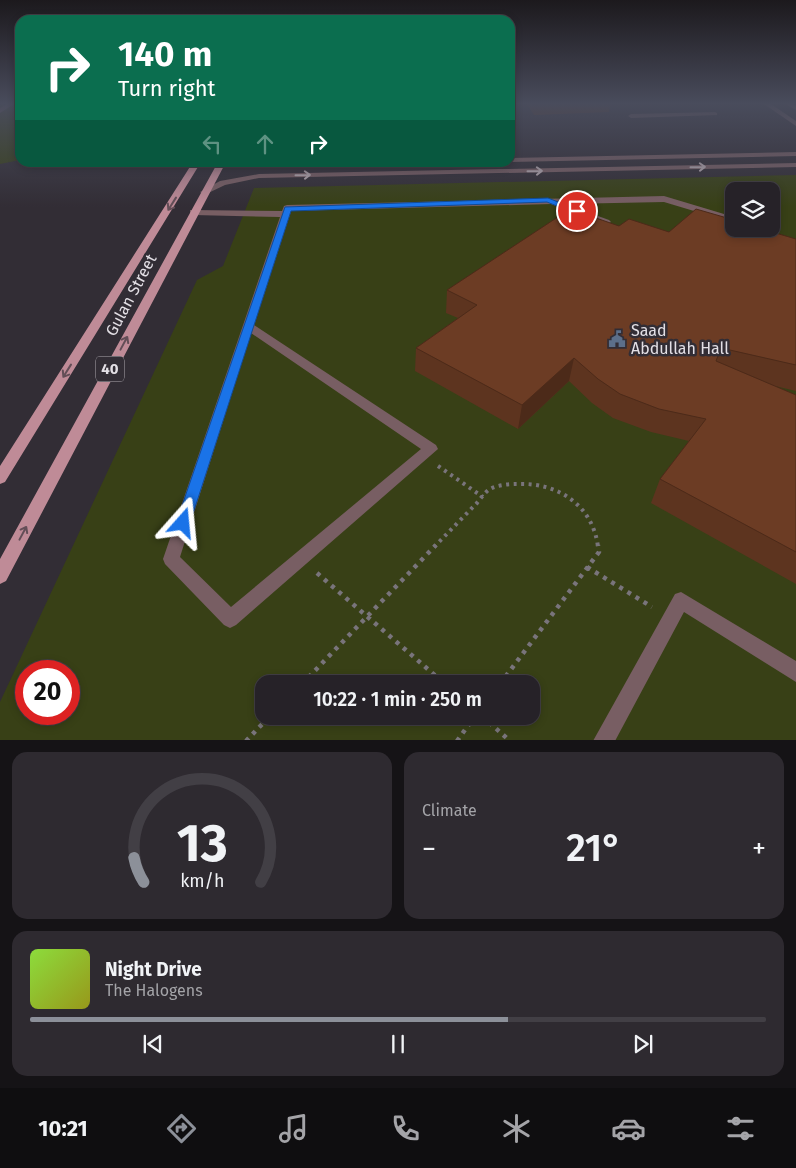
<!DOCTYPE html>
<meta charset="utf-8">
<style>
body{margin:0;font-family:"Fira Sans",sans-serif;background:#2e2a30;color:#f1f3f6;height:100vh;display:flex;flex-direction:column;font-size:19px;white-space:nowrap}
*{box-sizing:border-box;margin:0}
p{font-size:16px;color:#a4a4a8}
.icon{flex:none;width:28px;height:28px;fill:none;stroke:currentColor;stroke-width:2;stroke-linecap:round;stroke-linejoin:round}
.map{position:relative;height:740px;overflow:hidden}
.panel{display:flex;flex-direction:column;gap:12px;padding:12px;background:#151316;flex:1}
.panel>*{flex:none}
.banner{position:absolute;left:15px;top:15px;width:500px;height:152px;border-radius:15px;box-shadow:0 2px 8px #0003,0 0 0 1px #423f45;background:#0b6e4f;color:#fff;overflow:hidden}
.controls{position:absolute;left:725px;top:182px;display:grid;gap:10px}
.controls a{display:grid;place-items:center;width:55px;height:55px;border-radius:10px;background:#262228;box-shadow:0 2px 8px #0003,0 0 0 1px #423f45;font-size:25px}
.speed{position:absolute;left:15px;top:660px;display:flex;gap:10px;font-size:25px;font-weight:700;text-align:center}
.speed>*{display:grid;place-content:center;width:65px;height:65px;border-radius:50%;background:#262228;box-shadow:0 2px 8px #0003,0 0 0 1px #423f45;line-height:1}
.speed .limit{border:8px solid #d22;background:#fff;color:#111}
.pin{position:absolute;display:grid;place-items:center;width:42px;height:42px;color:#fff;margin:-21px;border:2px solid #fff;border-radius:50%;box-shadow:0 1px 5px #0007}
.me{position:absolute;width:55px;margin:-28px;rotate:18deg;stroke-linejoin:round;filter:drop-shadow(0 0 4px #0008)}
.turn{display:flex;align-items:center;gap:18px;height:105px;padding:0 20px;font-size:22px}
.turn .icon{width:65px;height:65px;stroke-width:2.5}
.turn b{display:block;font-size:35px;line-height:42px}
.lanes{display:flex;align-items:center;height:48px;padding:0 20px;background:#0003;justify-content:center;gap:25px;direction:ltr}
.lanes .off{opacity:.35}
.big{font-size:38px;font-weight:600;line-height:1.1}
.panel .tile{flex:1;display:flex;flex-direction:column;justify-content:center;gap:8px;min-width:0;padding:0 18px;border-radius:15px;background:#2e2a30}
.panel .dial{align-items:center;gap:0}
.dial svg{height:130px;overflow:visible;fill:none;stroke:#423f45;stroke-width:7;stroke-linecap:round;text-anchor:middle}
.dial text{fill:#f1f3f6;stroke:none}
.song{display:flex;align-items:center;gap:15px}
.cover{width:60px;height:60px;border-radius:8px;background:linear-gradient(135deg,hsl(90 70% 55%),hsl(60 70% 35%))}
.played{height:5px;border-radius:2px;background:linear-gradient(90deg,#8c9099 65%,#423f45 65%)}
.keys{display:flex;justify-content:space-around;direction:ltr}
.heat{display:flex;justify-content:space-between;align-items:center;font-size:28px;direction:ltr}
.panel .tiles{flex:1;display:grid;gap:12px;grid-template-columns:1fr 1fr}
.tile:last-child{grid-column:span 2}
.trip{position:absolute;left:255px;top:675px;width:285px;height:50px;border-radius:15px;background:#262228;box-shadow:0 2px 8px #0003,0 0 0 1px #423f45;font-weight:600;line-height:50px;text-align:center}
.tabs{display:flex;height:80px;justify-content:space-around;align-items:center;background:#0f0e10;color:#a4a4a8}
.tabs .icon{width:35px;height:35px}
.tabs .selected{color:#8c9099}
.tabs b{font-size:22px;color:#f1f3f6}
.map>svg:first-child{display:block}
.green{fill:#384016;fill-rule:evenodd}
.lines{fill:none;stroke-linecap:round;stroke-linejoin:round}
.path-far1{stroke:#79747b;stroke-width:4;stroke-dasharray:3 4.5;stroke-linecap:butt}
.path{stroke:#79747b;stroke-width:4.5;stroke-dasharray:4 5.5;stroke-linecap:butt}
.minor{fill:#785e63;fill-rule:evenodd}
.major{fill:#bf8b97;fill-rule:evenodd}
.wall{fill:#5d341f}
.shaded-wall{fill:#4c2a19}
.building{fill:#6c3c24;stroke:#4c2a19}
.oneway{stroke:#b8abb1}
.oneway2{stroke:#634e57}
.route{fill:#1a73e8;stroke:#114b97}
.labels{text-anchor:middle;dominant-baseline:central;stroke-width:5;stroke-linejoin:round;paint-order:stroke}
.shield{fill:#322d35;stroke:#aeaab0;stroke-width:1}
.shield-label{font-size:15px;font-weight:bold;fill:#e3dfe5}
.street-label{font-size:16px;fill:#e3dfe5;stroke:#322d35}
.poi-label{font-size:16px;fill:#e3dfe5;stroke:#322d35;text-anchor:start}
</style>
<div class="map">
<svg width="796" height="741" viewBox="0 0 796 741">
<rect width="100%" height="100%" fill="#322d35"/>
<path class="green" d="M 0,104 L 20,104 L 20,160 L 0,164 Z
M 796,175 L 796,740 L 0,741 L 0,702 L 197,280 L 223,266 L 254,188 ZM 734,191 L 771,191 L 771,229 L 734,229 ZM 26,671 L 69,671 L 69,714 L 26,714 ZM 264,684 L 531,684 L 531,716 L 264,716 Z"/>
<g class="lines">
<path class="path-far1" d="M 438,466 L 483,497
M 434,547 C 449,532 463,517 477,503 C 481,498 485,492 490,489 C 497,485 509,484 517,484 C 557,482 593,505 598,547"/>
<path class="path" d="M 587,567 L 652,607
M 317,573 L 445,684
M 302,684 L 436,545
M 500,684 L 599,552 L 598,545
M 482,716 L 510,741
M 246,741 L 270,716
M 457,741 L 475,716"/>
<path class="minor" d="M 7,104 L 14,104 L 0,113 L 0,108 Z
M 764,104 L 771,104 L 796,121 L 796,126 Z
M 786,104 L 796,105 L 796,110 L 787,105 Z
M 715,112 L 717,113 L 717,115 L 631,118 L 628,116 L 631,114 Z
M 796,152 L 796,156 L 510,162 L 510,158 Z
M 244,162 L 373,162 L 370,164 L 274,166 Z
M 796,163 L 796,167 L 259,178 L 225,185 L 204,195 L 200,192 L 220,181 L 259,174 Z
M 664,196 L 734,217 L 734,223 L 664,202 L 565,204 L 609,220 L 611,222 L 606,225 L 551,204 L 291,211 L 254,325 L 436,445 L 438,449 L 236,625 L 230,628 L 224,625 L 165,564 L 163,559 L 280,217 L 193,215 L 190,214 L 190,210 L 282,211 L 284,206 L 287,205 ZM 251,333 L 421,449 L 231,607 L 180,557 Z
M 681,592 L 796,661 L 796,682 L 684,612 L 615,741 L 593,741 L 675,594 Z"/>
<path class="major" d="M 193,162 L 201,162 L 5,482 L 0,484 L 0,466 Z
M 218,162 L 226,162 L 6,581 L 0,584 L 0,559 Z"/>
</g>
<path class="wall" d="M 527,104 L 610,104 L 609,112 L 534,115 Z
M 619,226 L 669,232 L 796,239 L 796,391 L 775,386 L 796,395 L 796,584 L 651,503 L 660,479 L 689,441 L 651,432 L 613,418 L 592,403 L 569,381 L 518,429 L 415,371 L 416,348 L 458,318 L 446,313 L 447,290 Z"/>
<path class="shaded-wall" d="M 574,358 L 569,381 L 518,429 L 522,405 Z"/>
<path class="building" d="M 570,209 L 619,226 L 629,219 L 669,232 L 696,209 L 734,220 L 734,229 L 762,229 L 796,239 L 796,365 L 721,348 L 716,361 L 796,395 L 796,552 L 660,479 L 706,419 L 659,409 L 620,394 L 598,379 L 574,358 L 522,405 L 416,348 L 477,305 L 447,290 Z"/>
<defs><path id="oneway-shaft" d="M-6 0H5M1.5-3L5.5 0L1.5 3" fill="none" stroke-width="1.6" stroke-linecap="round" stroke-linejoin="round" transform="scale(1.25)"/></defs>
<g class="oneway">
<use href="#oneway-shaft" transform="translate(698 167) rotate(-1)"/>
<use href="#oneway-shaft" transform="translate(535 171) rotate(-1)"/>
<use href="#oneway-shaft" transform="translate(303 175) rotate(-1)"/>
</g>
<g class="oneway2">
<use href="#oneway-shaft" transform="translate(172 204) rotate(122)"/>
<use href="#oneway-shaft" transform="translate(124 343) rotate(-62)"/>
<use href="#oneway-shaft" transform="translate(67 371) rotate(122)"/>
<use href="#oneway-shaft" transform="translate(23 533) rotate(-62)"/>
</g>
<linearGradient id="sky" x2="0" y2="1"><stop stop-color="#1c191d"/><stop offset="0.5" stop-color="#494c5c"/><stop offset="1" stop-color="#494c5c" stop-opacity="0"/></linearGradient>
<rect width="796" height="207" fill="url(#sky)"/>
<path class="route" d="M 548,198 L 581,211 L 574,213 L 547,202 L 291,211 L 190,523 L 188,527 L 183,529 L 178,527 L 176,523 L 285,207 Z"/>
<defs>
<g id="civic-bare" transform="scale(1.35)"><path d="M-.6-6.5H3V-4.5H.6V-3L4-1V1h2V6H-6V1h2V-1L-.6-3ZM-1.2 2.5V6h2.4V2.5Z" fill="#5c6f8a" stroke="#322d35" stroke-width="2.5" paint-order="stroke"/></g>
</defs>
<g fill-rule="evenodd">
<use href="#civic-bare" x="617" y="339"/>
</g>
<g class="labels">
<rect class="shield" x="96" y="356.5" width="28" height="25" rx="4"/>
<g class="shield-label">
<text x="110" y="369">40</text>
</g>
<g class="street-label">
<text transform="translate(131 295) rotate(-62)">Gulan Street</text>
</g>
<g class="poi-label">
<text x="631" y="330">Saad<tspan x="631" dy="18">Abdullah Hall</tspan></text>
</g>
</g>
</svg>
<div class="controls">
<a><svg class="icon" aria-label="layers" viewBox="0 0 24 24"><path d="M12 4l9 5-9 5-9-5zM3 14l9 5 9-5"/></svg></a>
</div>
<div class="speed"><div class="limit">20</div></div>
<div class="pin" style="left:577px;top:211px;background:#d93025"><svg class="icon" aria-label="arrive" viewBox="0 0 24 24"><path d="M6 21V4h12l-3 4 3 4H6"/></svg></div>
<svg class="me" style="left:183px;top:523px" viewBox="-20 -20 40 40"><path d="M0-17L14 15 0 8-14 15z" fill="#1a73e8" stroke="#fff" stroke-width="4"/></svg>
<div class="trip">10:22 · 1 min · 250 m</div>
<div class="banner">
<div class="turn"><svg class="icon" aria-label="right" viewBox="0 0 24 24"><path d="M7 20v-9h11M14 6l5 5-5 5"/></svg><div><b>140 m</b>Turn right</div></div>
<div class="lanes"><svg class="icon off" aria-label="left" viewBox="0 0 24 24"><path d="M17 20v-9H6M10 6l-5 5 5 5"/></svg><svg class="icon off" aria-label="ahead" viewBox="0 0 24 24"><path d="M12 20V5M6 11l6-6 6 6"/></svg><svg class="icon" aria-label="right" viewBox="0 0 24 24"><path d="M7 20v-9h11M14 6l5 5-5 5"/></svg></div>
</div>
</div>
<section class="panel">
<div class="tiles">
<div class="tile dial"><svg viewBox="0 0 100 80">
<path d="M14 69A42 42 0 1 1 86 69"/>
<path d="M14 69A42 42 0 0 1 8 54" stroke="#8c9099"/>
<text x="50" y="56" font-size="32" font-weight="700">13</text>
<text x="50" y="72" font-size="11">km/h</text>
</svg></div>
<div class="tile"><p>Climate</p>
<div class="heat"><a>−</a><b class="big">21°</b><a>+</a></div>
</div>
<div class="tile">
<div class="song"><i class="cover"></i><div><b>Night Drive</b><p>The Halogens</p></div></div>
<div class="played"></div>
<div class="keys"><svg class="icon" aria-label="previous" viewBox="0 0 24 24"><path d="M18 5L8 12l10 7zM5 5v14"/></svg><svg class="icon" aria-label="pause" viewBox="0 0 24 24"><path d="M8 5v14M16 5v14"/></svg><svg class="icon" aria-label="next" viewBox="0 0 24 24"><path d="M6 5l10 7-10 7zM19 5v14"/></svg></div>
</div>
</div>
</section>
<nav class="tabs">
<b>10:21</b>
<svg class="icon selected" aria-label="directions" viewBox="0 0 24 24"><path d="M12 3l9 9-9 9-9-9zM9 14v-3h6M13 9l2 2-2 2"/></svg>
<svg class="icon" aria-label="music" viewBox="0 0 24 24"><path d="M9 18V5l10-2v13"/><circle cx="6" cy="18" r="3"/><circle cx="16" cy="16" r="3"/></svg>
<svg class="icon" aria-label="phone" viewBox="0 0 24 24"><path d="M5 4h4l2 5-3 2q2 4 5 5l2-3 5 2v4C11 20 4 13 5 4z"/></svg>
<svg class="icon" aria-label="climate" viewBox="0 0 24 24"><path d="M12 3v18M4 7l16 10M4 17L20 7"/></svg>
<svg class="icon" aria-label="car" viewBox="0 0 24 24"><path d="M5 17H2v-5l4-1 3-4h7l3 4 3 1v5h-3M9 17h6M6 11h13"/><circle cx="7" cy="17" r="2"/><circle cx="17" cy="17" r="2"/></svg>
<svg class="icon" aria-label="filters" viewBox="0 0 24 24"><path d="M4 7h16M4 17h16"/><circle cx="9" cy="7" r="2"/><circle cx="15" cy="17" r="2"/></svg>
</nav>
